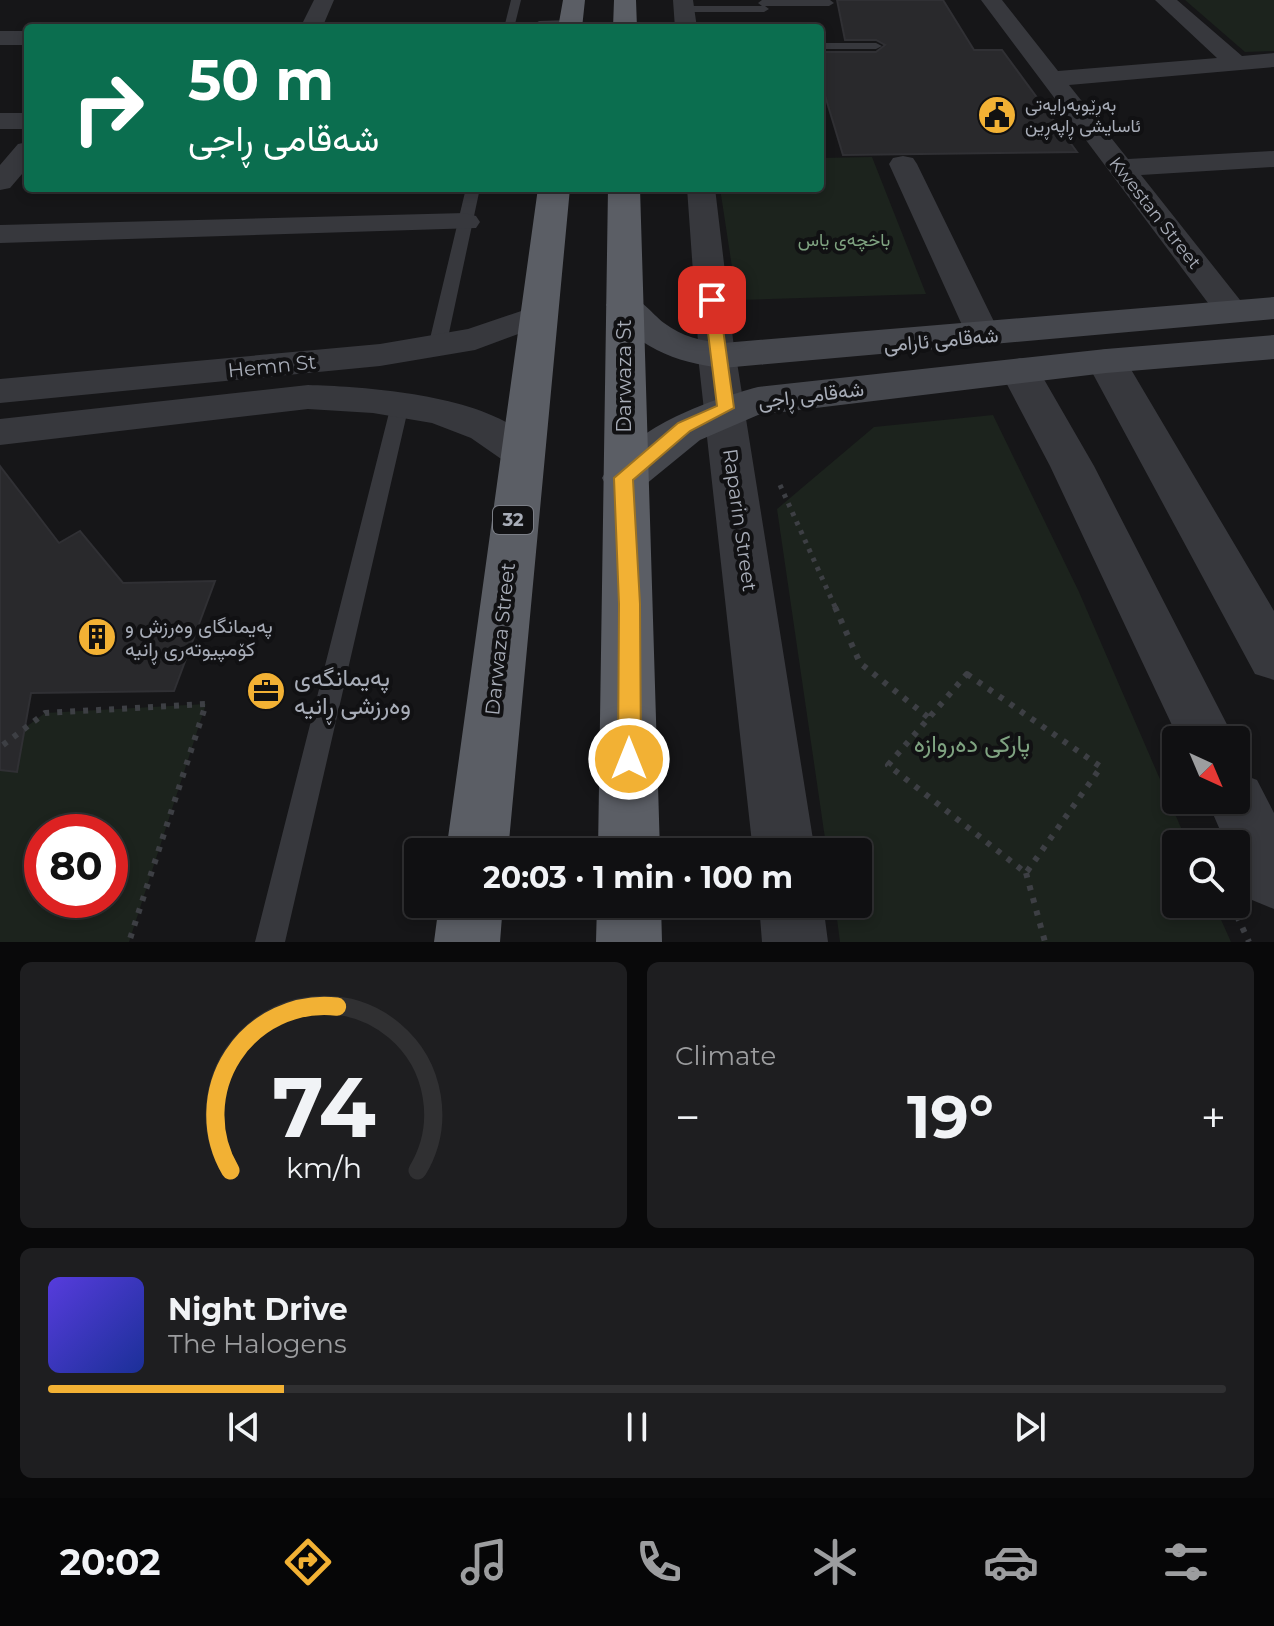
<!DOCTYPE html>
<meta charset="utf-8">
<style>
body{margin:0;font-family:Montserrat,Vazirmatn,sans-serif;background:#1e1e20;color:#f1f3f6;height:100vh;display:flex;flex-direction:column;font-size:30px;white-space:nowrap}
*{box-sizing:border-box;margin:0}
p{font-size:26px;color:#9c9d9f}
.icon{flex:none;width:44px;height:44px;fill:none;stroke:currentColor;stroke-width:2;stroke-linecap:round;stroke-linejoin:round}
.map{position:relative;height:942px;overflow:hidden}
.sheet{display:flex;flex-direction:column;gap:20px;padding:20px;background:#09090a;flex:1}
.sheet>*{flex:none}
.guide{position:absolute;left:24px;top:24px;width:800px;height:168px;border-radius:8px;box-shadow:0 4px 12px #0003,0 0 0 2px #303032;background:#0b6e4f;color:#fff;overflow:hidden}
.needle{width:52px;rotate:136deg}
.buttons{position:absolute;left:1162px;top:726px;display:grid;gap:16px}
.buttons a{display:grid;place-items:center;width:88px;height:88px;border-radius:8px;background:#101012;box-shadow:0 4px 12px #0003,0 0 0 2px #303032;font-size:40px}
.speed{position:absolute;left:24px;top:814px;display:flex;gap:16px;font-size:40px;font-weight:700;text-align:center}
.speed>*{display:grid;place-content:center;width:104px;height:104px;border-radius:50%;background:#101012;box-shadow:0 4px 12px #0003,0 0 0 2px #303032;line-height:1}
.speed .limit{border:12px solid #d22;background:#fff;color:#111}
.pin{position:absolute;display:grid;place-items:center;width:68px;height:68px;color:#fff;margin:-34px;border-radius:16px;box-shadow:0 4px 12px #0006}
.me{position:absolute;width:88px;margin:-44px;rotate:0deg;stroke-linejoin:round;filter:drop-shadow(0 0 6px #0008)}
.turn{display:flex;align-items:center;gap:28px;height:168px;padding:0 32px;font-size:36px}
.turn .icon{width:104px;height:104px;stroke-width:2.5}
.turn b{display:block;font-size:56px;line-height:68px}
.big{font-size:60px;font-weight:700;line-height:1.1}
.sheet .widget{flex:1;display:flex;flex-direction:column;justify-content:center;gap:12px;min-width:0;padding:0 28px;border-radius:12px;background:#1e1e20}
.sheet .dial{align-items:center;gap:0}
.dial svg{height:208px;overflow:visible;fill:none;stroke:#303032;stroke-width:7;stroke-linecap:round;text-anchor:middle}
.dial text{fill:#f1f3f6;stroke:none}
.song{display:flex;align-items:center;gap:24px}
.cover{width:96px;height:96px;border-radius:12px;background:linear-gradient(135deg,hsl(250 70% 55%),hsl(230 70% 35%))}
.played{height:8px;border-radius:4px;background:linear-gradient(90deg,#f2b134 20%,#303032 20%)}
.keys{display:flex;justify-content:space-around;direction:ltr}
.heat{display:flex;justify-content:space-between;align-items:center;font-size:44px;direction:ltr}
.sheet .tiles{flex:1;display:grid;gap:20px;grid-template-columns:1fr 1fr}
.widget:last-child{grid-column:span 2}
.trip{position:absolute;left:404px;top:838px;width:468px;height:80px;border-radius:8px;background:#101012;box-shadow:0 4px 12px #0003,0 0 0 2px #303032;font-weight:700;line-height:80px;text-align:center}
.tabs{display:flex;height:128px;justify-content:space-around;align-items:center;background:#060607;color:#9c9d9f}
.tabs .icon{width:56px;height:56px}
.tabs .current{color:#f2b134}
.tabs b{font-size:36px;color:#f1f3f6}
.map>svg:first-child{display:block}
.green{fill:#1c231d;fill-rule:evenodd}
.building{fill:#29292c;stroke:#303034;stroke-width:2}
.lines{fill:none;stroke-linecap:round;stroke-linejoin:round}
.path-far1{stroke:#3d3f44;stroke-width:5;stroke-dasharray:4 6;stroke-linecap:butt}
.path{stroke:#3d3f44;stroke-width:6;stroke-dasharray:5 8;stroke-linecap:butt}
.service{fill:#37383d;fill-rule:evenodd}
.minor{fill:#37383d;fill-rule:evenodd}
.tertiary{fill:#37383d;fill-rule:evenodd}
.secondary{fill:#45474d;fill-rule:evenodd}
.trunk{fill:#5b5e65;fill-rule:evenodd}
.route{fill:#f2b134;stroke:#9d7322;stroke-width:2}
.labels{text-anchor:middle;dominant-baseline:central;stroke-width:8;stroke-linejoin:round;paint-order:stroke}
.far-poi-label{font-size:18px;fill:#a8adb8;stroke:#111113;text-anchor:start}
.far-street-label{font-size:18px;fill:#a8adb8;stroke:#111113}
.far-park-label{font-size:18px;fill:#7fa381;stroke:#111113}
.shield{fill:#111113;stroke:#7b7e86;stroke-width:2}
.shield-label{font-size:18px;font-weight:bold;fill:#a8adb8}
.street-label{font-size:20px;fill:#a8adb8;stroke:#111113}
.poi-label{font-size:20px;fill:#a8adb8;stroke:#111113;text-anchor:start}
.near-poi-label{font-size:24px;fill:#a8adb8;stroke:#111113;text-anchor:start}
.near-park-label{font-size:24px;fill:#7fa381;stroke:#111113}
</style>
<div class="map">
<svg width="1274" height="942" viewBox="0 0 1274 942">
<rect width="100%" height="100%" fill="#161618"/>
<path class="green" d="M 1185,0 L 1274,0 L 1274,51 L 1245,52 Z
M 872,157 L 926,294 L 737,300 L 720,188 L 820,188 L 820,158 Z
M 993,415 L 1079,592 L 1188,844 L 1176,844 L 1176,904 L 1214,904 L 1231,942 L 840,942 L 835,904 L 858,904 L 858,852 L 827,852 L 777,509 L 874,427 Z
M 206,704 L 129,942 L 0,942 L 0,746 L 45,713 ZM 42,832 L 110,832 L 110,900 L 42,900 Z"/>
<path class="building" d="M 837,0 L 943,0 L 974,50 L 1002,50 L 1077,152 L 843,155 L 820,79 L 820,52 L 876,52 L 885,45 L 876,40 L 845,40 Z
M 0,466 L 59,543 L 80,531 L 123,583 L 215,581 L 174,691 L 31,693 L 17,772 L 0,770 Z"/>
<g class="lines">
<path class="path-far1" d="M 780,485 L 836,609"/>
<path class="path" d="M 835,607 L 860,663 L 929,718
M 967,674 L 1101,767 L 1026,873 L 888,765 Z
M 3,745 L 45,713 L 206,704 L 129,942
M 1166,753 L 1176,777
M 1026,873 L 1045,942
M 1237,916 L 1249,942"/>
<path class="service" d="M 511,0 L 521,0 L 514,28 L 504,28 Z
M 762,0 L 830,0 L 834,3 L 829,6 L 765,6 L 769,9 L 764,12 L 684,12 L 679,9 L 684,6 L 762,6 L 758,3 Z
M 820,43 L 876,43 L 882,46 L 876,49 L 820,49 Z
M 466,188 L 480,188 L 446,347 L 437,352 L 428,347 Z
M 400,399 L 409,405 L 285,942 L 255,942 L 391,405 Z"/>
<path class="minor" d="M 314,0 L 334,0 L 322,28 L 300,28 Z
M 673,0 L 693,0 L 697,28 L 675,28 Z
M 981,0 L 1002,0 L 1058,71 L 1217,58 L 1155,0 L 1177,0 L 1242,56 L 1274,53 L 1274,67 L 1069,85 L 1128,159 L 1274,151 L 1274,167 L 1141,175 L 1244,305 L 1249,312 L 1244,319 L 1232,322 L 1220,319 Z
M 570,20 L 581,27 L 528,28 L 539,21 Z
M 0,31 L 28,31 L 28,45 L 0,45 Z
M 0,113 L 28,113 L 28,129 L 0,129 Z
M 28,142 L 28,167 L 10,188 L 0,190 L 0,165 L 18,144 Z
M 903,156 L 913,158 L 917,164 L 1001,336 L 996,344 L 984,347 L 972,344 L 967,336 L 889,164 L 893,158 Z
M 687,188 L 715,188 L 735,356 L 729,364 L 717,367 L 705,364 L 699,356 Z
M 465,213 L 476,216 L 480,222 L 476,228 L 0,243 L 0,225 Z
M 539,305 L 551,308 L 556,315 L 551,322 L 475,350 L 380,366 L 0,403 L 0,379 L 380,344 L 468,329 Z
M 308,385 C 369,387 506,395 541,453 L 535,463 L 521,467 L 507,463 L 471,438 L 432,423 L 373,413 L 308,409 L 0,445 L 0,419 Z"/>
<path class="tertiary" d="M 717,344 L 731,347 L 736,356 L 815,852 L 753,852 L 698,356 L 703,347 Z
M 1106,349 L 1120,352 L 1126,361 L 1274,611 L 1274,680 L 1255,674 L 1086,361 L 1092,352 Z
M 1020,358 L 1034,362 L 1094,466 L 1235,740 L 1179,740 L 1050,466 L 1000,371 L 1006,362 Z
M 1236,772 L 1257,780 L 1274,813 L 1274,909 L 1252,900 L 1236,865 L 1236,844 L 1226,844 L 1207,800 L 1236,800 Z
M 759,904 L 823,904 L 828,942 L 762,942 Z"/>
<path class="secondary" d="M 624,294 C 642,298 650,312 664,323 C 683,337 701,341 723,343 L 1274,297 L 1274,319 L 723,368 C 675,363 634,346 606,305 L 611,297 Z
M 1274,335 L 1274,359 L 1106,373 L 758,415 L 700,440 L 640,489 L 624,494 L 608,489 L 602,478 C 630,428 706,401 758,387 L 1106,349 Z"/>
<path class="trunk" d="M 563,0 L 585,0 L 582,28 L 558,28 Z
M 614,0 L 636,0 L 637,28 L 613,28 Z
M 538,188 L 570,188 L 508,852 L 446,852 Z
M 608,188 L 640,188 L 660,852 L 598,852 Z
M 439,904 L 503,904 L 500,942 L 434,942 Z
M 597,904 L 661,904 L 662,942 L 596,942 Z"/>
</g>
<path class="route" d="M 712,295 L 719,300 L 734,408 L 690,431 L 633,480 L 640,604 L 641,759 L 638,767 L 629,770 L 621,767 L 618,759 L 619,604 L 614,478 L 678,423 L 717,406 L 704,300 Z"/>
<defs>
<g id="civic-disc" transform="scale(2)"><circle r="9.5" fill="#f2b134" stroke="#111113"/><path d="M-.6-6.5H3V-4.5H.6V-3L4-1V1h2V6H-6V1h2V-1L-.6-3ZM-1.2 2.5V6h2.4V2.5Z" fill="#111"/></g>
<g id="building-disc" transform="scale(2)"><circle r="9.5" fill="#f2b134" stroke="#111113"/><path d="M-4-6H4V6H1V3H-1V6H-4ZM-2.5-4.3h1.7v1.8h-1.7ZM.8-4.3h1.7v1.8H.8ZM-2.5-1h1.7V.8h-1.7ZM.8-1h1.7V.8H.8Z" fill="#111"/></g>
<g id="office-disc" transform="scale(2)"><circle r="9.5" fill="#f2b134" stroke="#111113"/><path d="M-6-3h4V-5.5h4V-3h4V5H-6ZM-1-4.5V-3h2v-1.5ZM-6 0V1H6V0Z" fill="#111"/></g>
</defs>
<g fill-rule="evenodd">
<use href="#civic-disc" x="997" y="115"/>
<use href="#building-disc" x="97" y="637"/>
<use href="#office-disc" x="266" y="691"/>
</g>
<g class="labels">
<g class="far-poi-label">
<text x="1025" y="105">بەڕێوبەرایەتی<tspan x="1025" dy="21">ئاسایشی ڕاپەڕین</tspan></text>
</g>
<g class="far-street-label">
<text transform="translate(1155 213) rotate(52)">Kwestan Street</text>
</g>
<g class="far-park-label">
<text x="844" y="240">باخچەی یاس</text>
</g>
<rect class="shield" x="493" y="506" width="40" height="28" rx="6"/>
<g class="shield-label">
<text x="513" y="520">32</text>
</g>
<g class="street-label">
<text transform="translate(941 340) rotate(-5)">شەقامی ئارامی</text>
<text transform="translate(272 366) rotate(-6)">Hemn St</text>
<text transform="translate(624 376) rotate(-90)">Darwaza St</text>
<text transform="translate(811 395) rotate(-7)">شەقامی ڕاجی</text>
<text transform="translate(740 520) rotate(82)">Raparin Street</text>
<text transform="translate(500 639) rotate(-84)">Darwaza Street</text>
</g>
<g class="poi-label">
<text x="125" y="626">پەیمانگای وەرزش و<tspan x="125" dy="23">کۆمپیوتەری ڕانیە</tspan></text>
</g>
<g class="near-poi-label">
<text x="294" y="677">پەیمانگەی<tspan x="294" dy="28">وەرزشی ڕانیە</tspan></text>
</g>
<g class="near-park-label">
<text x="972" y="743">پارکی دەروازە</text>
</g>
</g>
</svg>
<div class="buttons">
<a><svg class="needle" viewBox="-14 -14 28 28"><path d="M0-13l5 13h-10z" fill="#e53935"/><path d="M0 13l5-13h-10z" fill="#9c9d9f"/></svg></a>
<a><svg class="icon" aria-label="search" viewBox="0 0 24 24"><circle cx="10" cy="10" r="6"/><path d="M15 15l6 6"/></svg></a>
</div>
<div class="speed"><div class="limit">80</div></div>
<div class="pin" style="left:712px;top:300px;background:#d93025"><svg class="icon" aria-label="arrive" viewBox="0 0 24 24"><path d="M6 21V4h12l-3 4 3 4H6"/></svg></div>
<svg class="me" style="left:629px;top:759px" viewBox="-20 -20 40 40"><circle r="17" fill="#f2b134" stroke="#fff" stroke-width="3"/><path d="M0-11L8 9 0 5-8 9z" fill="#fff"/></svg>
<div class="trip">20:03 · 1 min · 100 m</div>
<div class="guide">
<div class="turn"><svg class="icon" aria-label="right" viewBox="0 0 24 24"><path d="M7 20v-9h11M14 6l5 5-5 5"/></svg><div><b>50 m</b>شەقامی ڕاجی</div></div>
</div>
</div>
<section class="sheet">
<div class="tiles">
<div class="widget dial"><svg viewBox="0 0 100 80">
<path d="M14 69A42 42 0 1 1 86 69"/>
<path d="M14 69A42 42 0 0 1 55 6" stroke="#f2b134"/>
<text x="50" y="56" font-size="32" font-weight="700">74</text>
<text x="50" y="72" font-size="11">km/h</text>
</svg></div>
<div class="widget"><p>Climate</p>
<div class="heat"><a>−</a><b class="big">19°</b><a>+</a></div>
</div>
<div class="widget">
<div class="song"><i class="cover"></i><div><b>Night Drive</b><p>The Halogens</p></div></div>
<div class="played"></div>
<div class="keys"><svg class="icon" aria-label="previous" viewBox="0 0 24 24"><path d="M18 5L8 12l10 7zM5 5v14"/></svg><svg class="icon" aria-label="pause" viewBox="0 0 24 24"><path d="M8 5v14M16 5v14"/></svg><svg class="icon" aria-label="next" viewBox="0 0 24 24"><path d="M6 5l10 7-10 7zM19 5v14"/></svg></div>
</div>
</div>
</section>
<nav class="tabs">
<b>20:02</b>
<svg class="icon current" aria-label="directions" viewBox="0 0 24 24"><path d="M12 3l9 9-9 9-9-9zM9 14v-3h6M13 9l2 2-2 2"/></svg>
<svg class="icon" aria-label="music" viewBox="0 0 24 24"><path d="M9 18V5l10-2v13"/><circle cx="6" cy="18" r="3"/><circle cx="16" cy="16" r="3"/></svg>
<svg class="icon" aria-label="phone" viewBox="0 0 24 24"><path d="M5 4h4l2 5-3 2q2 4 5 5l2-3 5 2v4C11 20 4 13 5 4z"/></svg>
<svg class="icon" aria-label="climate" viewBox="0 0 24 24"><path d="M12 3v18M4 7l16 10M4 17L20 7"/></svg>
<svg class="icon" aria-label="car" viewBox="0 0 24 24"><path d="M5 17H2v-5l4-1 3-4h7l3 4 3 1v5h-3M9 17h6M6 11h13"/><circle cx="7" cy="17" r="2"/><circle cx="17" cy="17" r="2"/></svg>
<svg class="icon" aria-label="filters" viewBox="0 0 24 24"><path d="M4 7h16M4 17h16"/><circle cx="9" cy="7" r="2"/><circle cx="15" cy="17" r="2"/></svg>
</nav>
